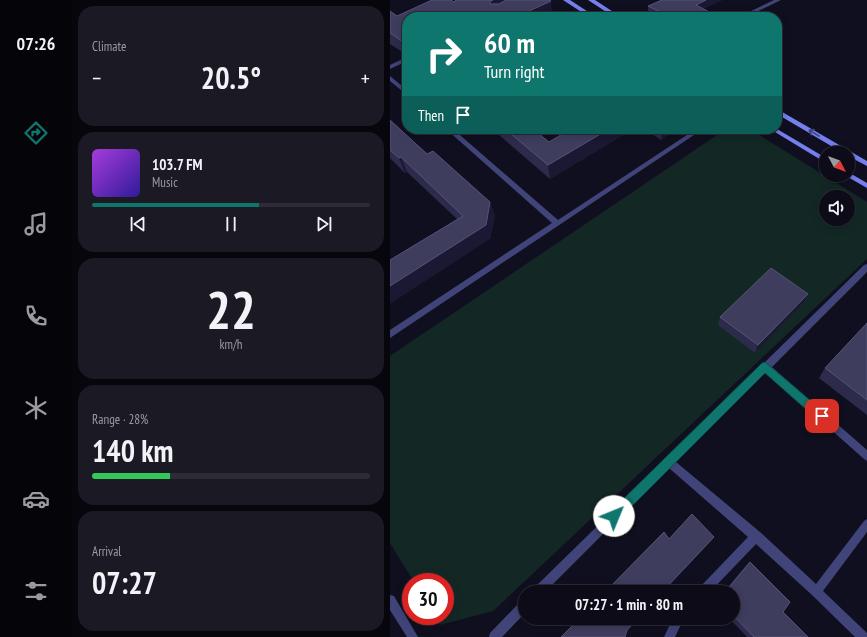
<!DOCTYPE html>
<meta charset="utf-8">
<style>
body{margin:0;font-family:"PT Sans Narrow",sans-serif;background:#1a1924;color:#f1f3f6;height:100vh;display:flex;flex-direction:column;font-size:15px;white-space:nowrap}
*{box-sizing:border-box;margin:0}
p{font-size:13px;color:#9a9ba1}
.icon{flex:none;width:22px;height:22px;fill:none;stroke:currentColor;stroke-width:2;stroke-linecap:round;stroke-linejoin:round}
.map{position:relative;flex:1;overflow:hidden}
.drawer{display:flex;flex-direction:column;gap:6px;padding:6px;background:#07060d;width:318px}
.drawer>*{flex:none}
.top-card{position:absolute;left:12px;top:12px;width:380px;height:122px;border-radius:16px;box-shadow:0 2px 10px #0003,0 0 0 1px #2c2b36;background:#0f766e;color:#fff;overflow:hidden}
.needle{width:26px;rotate:131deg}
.tools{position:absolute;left:429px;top:146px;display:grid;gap:8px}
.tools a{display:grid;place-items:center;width:36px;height:36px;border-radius:50%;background:#0c0b17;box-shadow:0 2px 10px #0003,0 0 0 1px #2c2b36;font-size:20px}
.speed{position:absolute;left:12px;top:573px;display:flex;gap:8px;font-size:20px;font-weight:700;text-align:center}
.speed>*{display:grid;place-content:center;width:52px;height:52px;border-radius:50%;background:#0c0b17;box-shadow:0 2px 10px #0003,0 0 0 1px #2c2b36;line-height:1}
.speed .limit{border:6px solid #d22;background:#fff;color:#111}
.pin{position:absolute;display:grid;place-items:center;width:34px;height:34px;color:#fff;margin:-17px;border-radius:8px;box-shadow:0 2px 6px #0006}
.me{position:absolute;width:44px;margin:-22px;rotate:45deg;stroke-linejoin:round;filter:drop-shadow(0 0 3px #0008)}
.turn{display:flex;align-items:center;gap:14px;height:84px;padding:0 16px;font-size:18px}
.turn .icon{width:52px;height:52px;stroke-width:2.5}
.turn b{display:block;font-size:28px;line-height:34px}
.then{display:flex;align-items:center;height:38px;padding:0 16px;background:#0003;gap:8px;font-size:15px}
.big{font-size:30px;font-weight:600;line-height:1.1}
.drawer .card{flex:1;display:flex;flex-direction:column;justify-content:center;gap:6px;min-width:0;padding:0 14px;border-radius:16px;background:#1a1924}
.drawer .dial{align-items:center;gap:0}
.dial b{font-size:52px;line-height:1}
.song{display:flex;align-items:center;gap:12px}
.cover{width:48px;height:48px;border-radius:6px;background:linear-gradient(135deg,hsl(280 70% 55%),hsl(250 70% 35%))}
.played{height:4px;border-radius:2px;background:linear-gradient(90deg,#0f766e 60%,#2c2b36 60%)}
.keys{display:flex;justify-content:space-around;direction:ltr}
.heat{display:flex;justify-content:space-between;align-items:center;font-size:22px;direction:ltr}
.charge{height:6px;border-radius:3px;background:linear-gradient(90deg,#34c759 28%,#2c2b36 0)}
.trip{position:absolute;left:128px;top:585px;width:222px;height:40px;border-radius:20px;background:#0c0b17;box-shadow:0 2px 10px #0003,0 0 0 1px #2c2b36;font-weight:600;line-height:40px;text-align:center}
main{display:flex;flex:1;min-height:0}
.menu{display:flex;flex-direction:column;width:72px;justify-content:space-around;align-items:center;background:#050409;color:#9a9ba1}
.menu .icon{width:28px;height:28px}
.menu .active{color:#0f766e}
.menu b{font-size:18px;color:#f1f3f6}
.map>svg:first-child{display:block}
.green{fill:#132825;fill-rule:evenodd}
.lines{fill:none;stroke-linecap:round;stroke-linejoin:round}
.lane{fill:#404479;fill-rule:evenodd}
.street{fill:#404479;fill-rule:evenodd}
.secondary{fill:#757fee;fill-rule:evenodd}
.wall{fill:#2d2b4b}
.shaded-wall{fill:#1a1832}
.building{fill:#3f3d5e;stroke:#565476}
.oneway{stroke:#3d417c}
.route{fill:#0f766e;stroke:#0a4d48}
</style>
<main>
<nav class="menu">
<b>07:26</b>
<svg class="icon active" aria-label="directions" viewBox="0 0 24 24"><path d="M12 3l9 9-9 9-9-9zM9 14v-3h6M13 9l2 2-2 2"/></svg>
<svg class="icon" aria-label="music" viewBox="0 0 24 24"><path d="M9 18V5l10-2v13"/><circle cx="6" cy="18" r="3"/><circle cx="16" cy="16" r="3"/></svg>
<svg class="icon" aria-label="phone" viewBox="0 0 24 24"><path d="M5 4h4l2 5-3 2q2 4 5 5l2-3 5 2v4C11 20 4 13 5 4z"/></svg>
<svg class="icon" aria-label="climate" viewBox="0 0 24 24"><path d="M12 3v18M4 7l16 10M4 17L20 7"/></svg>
<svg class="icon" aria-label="car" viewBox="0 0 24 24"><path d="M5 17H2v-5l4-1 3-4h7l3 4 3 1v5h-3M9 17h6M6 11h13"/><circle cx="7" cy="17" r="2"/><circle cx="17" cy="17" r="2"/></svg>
<svg class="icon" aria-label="filters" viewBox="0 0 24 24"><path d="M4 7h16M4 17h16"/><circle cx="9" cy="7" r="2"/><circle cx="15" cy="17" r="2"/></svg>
</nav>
<section class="drawer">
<div class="card"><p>Climate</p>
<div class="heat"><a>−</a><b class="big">20.5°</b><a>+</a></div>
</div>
<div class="card">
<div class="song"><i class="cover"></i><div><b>103.7 FM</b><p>Music</p></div></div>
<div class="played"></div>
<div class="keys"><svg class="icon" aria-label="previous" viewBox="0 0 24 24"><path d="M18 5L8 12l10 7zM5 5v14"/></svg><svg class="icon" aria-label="pause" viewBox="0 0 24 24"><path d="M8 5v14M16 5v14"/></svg><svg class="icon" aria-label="next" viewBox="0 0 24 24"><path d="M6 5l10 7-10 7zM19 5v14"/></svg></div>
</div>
<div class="card dial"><b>22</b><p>km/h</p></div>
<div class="card"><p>Range · 28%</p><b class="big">140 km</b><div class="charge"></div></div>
<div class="card"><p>Arrival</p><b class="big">07:27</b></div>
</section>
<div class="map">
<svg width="477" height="637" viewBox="0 0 477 637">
<rect width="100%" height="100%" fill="#100f1f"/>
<path class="green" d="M 336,129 L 351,129 L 366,133 L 477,202 L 477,259 L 103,611 L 50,625 L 45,616 L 55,616 L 55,582 L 24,582 L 0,543 L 0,356 ZM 436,197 L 458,197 L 458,219 L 436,219 Z"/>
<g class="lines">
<path class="lane" d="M 384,0 L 391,0 L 356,17 L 349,17 Z"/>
<path class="street" d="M 17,57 L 17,61 L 0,69 L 0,65 Z
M 0,76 L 17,90 L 17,95 L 0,81 Z
M 56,129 L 63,129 L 168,220 L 306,129 L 313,129 L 0,338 L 0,330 L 162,223 Z
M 477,264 L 477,272 L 382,367 L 477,450 L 477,461 L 474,459 L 376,372 L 286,462 L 370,532 L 426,584 L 474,521 L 477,519 L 477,532 L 433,591 L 477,633 L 477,637 L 465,637 L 422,595 L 366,544 L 320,592 L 308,592 L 309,588 L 358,537 L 279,468 L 155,592 L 143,592 L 144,588 L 371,366 L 372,363 L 375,362 L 474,265 Z
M 0,595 L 4,596 L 28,637 L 17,637 L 0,610 Z
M 135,600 L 135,613 L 112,637 L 99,637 L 100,633 L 131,601 Z
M 283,618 L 294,618 L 285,637 L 274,637 Z"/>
<path class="secondary" d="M 173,0 L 180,0 L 206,17 L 199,17 Z
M 198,0 L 205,0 L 231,17 L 224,17 Z
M 387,109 L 477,161 L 477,166 L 458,156 L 458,153 L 453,153 L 387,114 Z
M 380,129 L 387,129 L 436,158 L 436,163 Z
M 458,172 L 477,183 L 477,188 L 456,176 L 458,175 Z"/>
</g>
<path class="wall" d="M 332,0 L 313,9 L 329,17 L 264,17 L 258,14 L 258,6 Z
M 64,2 L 162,15 L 17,17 L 17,55 L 0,44 L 0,11 L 7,16 Z
M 0,120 L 37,154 L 100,202 L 105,216 L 100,239 L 67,219 L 17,172 L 15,173 L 0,158 Z
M 102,129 L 143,129 L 159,142 L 181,129 L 243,129 L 160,179 Z
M 255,129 L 286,129 L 271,140 Z
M 418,294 L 414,302 L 365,353 L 328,325 L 330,317 Z
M 477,323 L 477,415 L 429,378 L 435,368 Z
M 360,562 L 393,612 L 418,637 L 357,637 L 339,618 L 343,618 L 343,592 L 334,592 L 355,567 Z"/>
<path class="shaded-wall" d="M 103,0 L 134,0 L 103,17 L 100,4 L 100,1 Z
M 316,0 L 332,0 L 305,13 L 306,5 Z
M 161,1 L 162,15 L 159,17 L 126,17 Z
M 219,129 L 243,129 L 160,179 L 158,165 Z
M 272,129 L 286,129 L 271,140 Z
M 11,157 L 17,172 L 15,173 L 9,158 Z
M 100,202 L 105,216 L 100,239 L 0,304 L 0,286 Z
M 418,294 L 414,302 L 365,353 L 368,345 Z
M 324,537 L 320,542 L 274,592 L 272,592 Z
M 248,618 L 249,618 L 237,632 L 235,637 L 237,630 Z"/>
<path class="building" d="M 42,0 L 61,0 L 64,2 L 66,0 L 103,0 L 100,1 L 100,4 L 109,4 L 116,0 L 159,0 L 161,1 L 126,17 L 17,17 L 17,45 L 13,42 L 0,33 L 0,11 L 7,16 Z
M 272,0 L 316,0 L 306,5 L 329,17 L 280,17 L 258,6 Z
M 0,120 L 37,154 L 43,151 L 100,202 L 96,225 L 0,286 L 0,260 L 73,216 L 11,157 L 9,158 L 0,150 Z
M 115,129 L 143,129 L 159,142 L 181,129 L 219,129 L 158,165 Z
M 381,268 L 418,294 L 368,345 L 330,317 Z
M 477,323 L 477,400 L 435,368 Z
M 302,514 L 324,537 L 272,592 L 215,592 L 274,532 L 279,539 Z
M 360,562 L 400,602 L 393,612 L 418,637 L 364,637 L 343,615 L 343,592 L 335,592 Z
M 190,618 L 248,618 L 237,630 L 235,637 L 171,637 Z"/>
<defs><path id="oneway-shaft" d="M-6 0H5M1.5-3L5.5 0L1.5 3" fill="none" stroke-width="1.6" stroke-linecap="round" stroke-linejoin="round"/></defs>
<use class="oneway" href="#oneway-shaft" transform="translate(424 133) rotate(-149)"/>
<path class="route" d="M 375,362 L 435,413 L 437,416 L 435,420 L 428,420 L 375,373 L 228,520 L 224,522 L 220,520 L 219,516 L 220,512 L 372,363 Z"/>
</svg>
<div class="tools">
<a><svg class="needle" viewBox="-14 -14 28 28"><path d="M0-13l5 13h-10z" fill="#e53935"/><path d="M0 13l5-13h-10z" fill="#9a9ba1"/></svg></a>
<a><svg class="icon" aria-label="sound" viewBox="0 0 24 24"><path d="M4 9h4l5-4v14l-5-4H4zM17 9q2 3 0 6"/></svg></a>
</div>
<div class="speed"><div class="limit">30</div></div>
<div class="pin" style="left:432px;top:416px;background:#d93025"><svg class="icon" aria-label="arrive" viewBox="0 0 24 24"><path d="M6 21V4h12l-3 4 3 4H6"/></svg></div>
<svg class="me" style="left:224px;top:516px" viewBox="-20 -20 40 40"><circle r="19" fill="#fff"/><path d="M0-13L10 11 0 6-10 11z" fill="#0f766e"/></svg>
<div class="trip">07:27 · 1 min · 80 m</div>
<div class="top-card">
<div class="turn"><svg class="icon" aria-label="right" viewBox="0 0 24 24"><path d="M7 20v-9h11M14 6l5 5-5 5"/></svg><div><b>60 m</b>Turn right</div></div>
<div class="then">Then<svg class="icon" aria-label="arrive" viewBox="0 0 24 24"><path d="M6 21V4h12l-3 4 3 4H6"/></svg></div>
</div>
</div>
</main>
